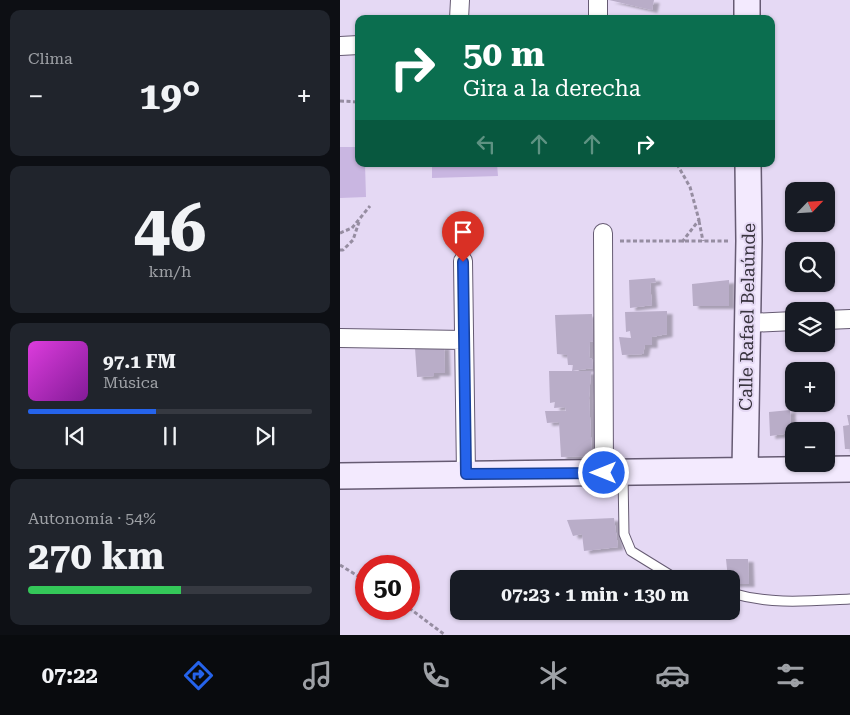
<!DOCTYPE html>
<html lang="es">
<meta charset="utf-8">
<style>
body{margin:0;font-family:"Roboto Serif",serif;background:#20242c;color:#f1f3f6;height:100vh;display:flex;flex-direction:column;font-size:19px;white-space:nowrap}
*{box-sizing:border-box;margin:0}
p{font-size:16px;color:#9ea1a6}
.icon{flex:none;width:28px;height:28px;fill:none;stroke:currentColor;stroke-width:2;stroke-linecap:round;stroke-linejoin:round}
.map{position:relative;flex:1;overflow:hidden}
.drawer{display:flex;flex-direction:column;gap:10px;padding:10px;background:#0d0f14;width:340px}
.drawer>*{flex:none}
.banner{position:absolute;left:15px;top:15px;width:420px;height:152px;border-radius:10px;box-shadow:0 1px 4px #0004;background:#0b6e4f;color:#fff;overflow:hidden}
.needle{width:32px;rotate:65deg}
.buttons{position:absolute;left:445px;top:182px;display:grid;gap:10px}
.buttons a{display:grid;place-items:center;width:50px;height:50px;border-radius:10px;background:#171b24;box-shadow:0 1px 4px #0004;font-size:25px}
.speed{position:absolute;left:15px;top:555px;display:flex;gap:10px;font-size:25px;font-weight:700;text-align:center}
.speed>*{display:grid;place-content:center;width:65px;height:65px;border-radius:50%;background:#171b24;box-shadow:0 1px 4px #0004;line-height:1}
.speed .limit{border:8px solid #d22;background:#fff;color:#111}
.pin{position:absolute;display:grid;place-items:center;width:42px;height:42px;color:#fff;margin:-51px -21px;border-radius:50% 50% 50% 0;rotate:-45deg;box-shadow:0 0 5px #0007}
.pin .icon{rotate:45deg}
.me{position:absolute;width:55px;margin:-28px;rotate:270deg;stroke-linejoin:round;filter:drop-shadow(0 0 4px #0008)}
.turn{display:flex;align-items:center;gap:18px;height:105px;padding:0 25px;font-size:22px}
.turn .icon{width:65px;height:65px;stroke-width:2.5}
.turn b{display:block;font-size:35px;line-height:42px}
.lanes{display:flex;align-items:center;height:48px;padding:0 25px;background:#0003;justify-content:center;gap:25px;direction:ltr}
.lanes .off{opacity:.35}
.big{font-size:38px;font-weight:700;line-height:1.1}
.drawer .tile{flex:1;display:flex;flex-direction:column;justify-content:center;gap:8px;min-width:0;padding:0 18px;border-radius:10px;background:#20242c}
.drawer .dial{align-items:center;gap:0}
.dial b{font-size:65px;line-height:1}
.song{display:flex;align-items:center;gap:15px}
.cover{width:60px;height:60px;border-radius:8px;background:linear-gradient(135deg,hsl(300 70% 55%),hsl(290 70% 35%))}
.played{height:5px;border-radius:2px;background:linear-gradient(90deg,#2563eb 45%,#363941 45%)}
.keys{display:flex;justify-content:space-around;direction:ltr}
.heat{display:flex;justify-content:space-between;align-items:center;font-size:28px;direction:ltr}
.charge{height:8px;border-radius:4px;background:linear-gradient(90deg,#34c759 54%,#363941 0)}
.trip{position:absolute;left:110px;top:570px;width:290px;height:50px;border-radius:10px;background:#171b24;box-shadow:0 1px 4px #0004;font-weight:700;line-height:50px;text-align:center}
.tab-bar{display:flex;height:80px;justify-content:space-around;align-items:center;background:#090b0e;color:#9ea1a6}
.tab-bar .icon{width:35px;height:35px}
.tab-bar .current{color:#2563eb}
.tab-bar b{font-size:22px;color:#f1f3f6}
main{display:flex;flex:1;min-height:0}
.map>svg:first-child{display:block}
.green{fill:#c9b6e1}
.building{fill:#b9adc8;filter:url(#shadow)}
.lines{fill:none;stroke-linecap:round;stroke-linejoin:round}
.lane-casing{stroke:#665b73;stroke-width:11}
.street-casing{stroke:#665b73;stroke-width:20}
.secondary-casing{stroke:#665b73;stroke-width:28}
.path{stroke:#968da1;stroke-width:3;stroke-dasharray:4 2.5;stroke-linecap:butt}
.lane{stroke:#fff;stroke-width:9}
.street{stroke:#fff;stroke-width:18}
.secondary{stroke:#f3eafe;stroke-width:25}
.route-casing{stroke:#184099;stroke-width:12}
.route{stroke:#2563eb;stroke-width:9}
.labels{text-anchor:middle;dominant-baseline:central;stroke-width:4;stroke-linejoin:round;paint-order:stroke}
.street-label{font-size:18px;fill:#38333e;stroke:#e5d9f4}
</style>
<main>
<section class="drawer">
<div class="tile"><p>Clima</p>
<div class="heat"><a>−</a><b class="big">19°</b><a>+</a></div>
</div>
<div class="tile dial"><b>46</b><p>km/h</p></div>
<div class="tile">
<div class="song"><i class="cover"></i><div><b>97.1 FM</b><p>Música</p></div></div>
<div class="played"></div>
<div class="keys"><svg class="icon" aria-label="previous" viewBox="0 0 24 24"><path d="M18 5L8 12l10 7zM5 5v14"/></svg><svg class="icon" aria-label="pause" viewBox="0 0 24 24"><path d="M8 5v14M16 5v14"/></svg><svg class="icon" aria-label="next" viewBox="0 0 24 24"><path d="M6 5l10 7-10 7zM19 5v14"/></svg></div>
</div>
<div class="tile"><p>Autonomía · 54%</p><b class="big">270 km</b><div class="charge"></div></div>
</section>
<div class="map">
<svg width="510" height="635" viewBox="0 0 510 635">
<defs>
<filter id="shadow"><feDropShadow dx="5.5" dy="3" stdDeviation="1" flood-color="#0004"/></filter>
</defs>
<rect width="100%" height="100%" fill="#e5d9f4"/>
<path class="green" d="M 0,147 L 19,147 L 19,164 L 25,164 L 26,197 L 0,198 Z
M 92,164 L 157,164 L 158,176 L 92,178 Z"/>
<path class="building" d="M 269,0 L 314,0 L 312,10 Z
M 315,278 L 316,282 L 310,283 L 312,305 L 290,308 L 289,280 Z
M 389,280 L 389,306 L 353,306 L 352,284 Z
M 327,311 L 327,334 L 312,337 L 312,345 L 305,345 L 303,354 L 282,355 L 279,337 L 291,338 L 290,331 L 286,332 L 285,312 Z
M 252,314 L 253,341 L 250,342 L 249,358 L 252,359 L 253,368 L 232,371 L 233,365 L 228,365 L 227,355 L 217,354 L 215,315 Z
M 104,346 L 105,373 L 94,373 L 94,376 L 77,377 L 75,348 Z
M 209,371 L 251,371 L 249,398 L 252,456 L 221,457 L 219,422 L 207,423 L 205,411 L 226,411 L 225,407 L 214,408 L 215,402 L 210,403 Z
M 450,410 L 451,433 L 430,436 L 429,412 Z
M 507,415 L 510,415 L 510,449 L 505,449 L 503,426 L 509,425 Z
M 482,422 L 482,431 L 459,431 L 459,423 Z
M 274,518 L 278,547 L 244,551 L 242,534 L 233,536 L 227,520 Z
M 386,559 L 408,559 L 409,584 L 391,584 L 391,579 L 388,579 Z"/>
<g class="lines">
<g class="lane-casing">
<path id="lane" d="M 283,474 L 284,534 L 291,551 L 330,575 L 342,579
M 391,593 C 432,605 468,601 510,599"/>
</g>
<g class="street-casing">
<path id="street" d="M 119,19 L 120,0
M 258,19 L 258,0
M 0,46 L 19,45
M 263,233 L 264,473
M 123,261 L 126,474
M 486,320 L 510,319
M 408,323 L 454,321
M 0,338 L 124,340"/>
</g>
<g class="secondary-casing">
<path id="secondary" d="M 407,0 L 407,19
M 405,470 L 409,241 L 408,164
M 0,476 L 510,469"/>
</g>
<path class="path" d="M 0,101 L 19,102
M 337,164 L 350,187 L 359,220 L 342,242
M 359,221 L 363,241
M 0,233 L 12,228 L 30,206
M 280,241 L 388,241
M 0,250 L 3,250 L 13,240 L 19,222
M 0,565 L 26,581
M 69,608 L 105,635"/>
<use href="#lane" class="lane"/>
<use href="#street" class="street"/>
<use href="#secondary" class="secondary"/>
</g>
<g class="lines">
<g class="route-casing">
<path id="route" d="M 123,262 L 126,474 L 264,473"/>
</g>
<use href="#route" class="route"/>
</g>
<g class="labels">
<g class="street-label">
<text transform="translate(407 317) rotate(-89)">Calle Rafael Belaúnde</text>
</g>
</g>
</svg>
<div class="buttons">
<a><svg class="needle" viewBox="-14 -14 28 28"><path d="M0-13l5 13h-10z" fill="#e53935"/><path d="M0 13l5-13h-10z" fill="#9ea1a6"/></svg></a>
<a><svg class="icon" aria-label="search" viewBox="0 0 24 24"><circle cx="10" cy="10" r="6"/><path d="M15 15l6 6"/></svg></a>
<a><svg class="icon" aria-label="layers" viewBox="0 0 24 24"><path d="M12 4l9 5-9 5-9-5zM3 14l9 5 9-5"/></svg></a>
<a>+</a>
<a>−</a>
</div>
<div class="speed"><div class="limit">50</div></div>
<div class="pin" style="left:123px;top:262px;background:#d93025"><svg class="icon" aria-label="arrive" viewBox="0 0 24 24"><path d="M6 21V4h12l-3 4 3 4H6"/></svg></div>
<svg class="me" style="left:264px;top:473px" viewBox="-20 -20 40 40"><circle r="17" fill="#2563eb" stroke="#fff" stroke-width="3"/><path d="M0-11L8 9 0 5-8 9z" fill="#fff"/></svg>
<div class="trip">07:23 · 1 min · 130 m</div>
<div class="banner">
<div class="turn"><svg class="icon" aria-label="right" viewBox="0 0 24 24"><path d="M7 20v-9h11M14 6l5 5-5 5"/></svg><div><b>50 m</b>Gira a la derecha</div></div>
<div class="lanes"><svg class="icon off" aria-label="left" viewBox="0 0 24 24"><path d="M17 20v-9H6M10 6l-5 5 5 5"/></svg><svg class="icon off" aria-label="ahead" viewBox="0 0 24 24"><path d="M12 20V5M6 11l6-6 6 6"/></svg><svg class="icon off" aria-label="ahead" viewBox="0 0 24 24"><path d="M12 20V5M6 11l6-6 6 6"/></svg><svg class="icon" aria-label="right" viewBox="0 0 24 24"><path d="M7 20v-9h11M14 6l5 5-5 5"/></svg></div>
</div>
</div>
</main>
<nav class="tab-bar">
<b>07:22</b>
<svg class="icon current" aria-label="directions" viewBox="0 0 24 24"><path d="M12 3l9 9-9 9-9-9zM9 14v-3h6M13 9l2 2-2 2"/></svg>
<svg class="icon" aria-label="music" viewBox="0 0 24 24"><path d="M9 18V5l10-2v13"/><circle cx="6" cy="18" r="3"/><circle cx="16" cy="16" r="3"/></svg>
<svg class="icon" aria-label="phone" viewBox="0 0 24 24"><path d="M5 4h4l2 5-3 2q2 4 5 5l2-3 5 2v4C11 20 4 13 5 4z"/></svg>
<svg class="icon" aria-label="climate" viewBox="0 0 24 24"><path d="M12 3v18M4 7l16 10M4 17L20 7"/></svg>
<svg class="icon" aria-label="car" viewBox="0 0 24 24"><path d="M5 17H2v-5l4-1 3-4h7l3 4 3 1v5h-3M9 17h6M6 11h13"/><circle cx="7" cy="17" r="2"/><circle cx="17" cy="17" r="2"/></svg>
<svg class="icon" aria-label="filters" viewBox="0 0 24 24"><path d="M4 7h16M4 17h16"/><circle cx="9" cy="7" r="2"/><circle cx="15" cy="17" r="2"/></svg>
</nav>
